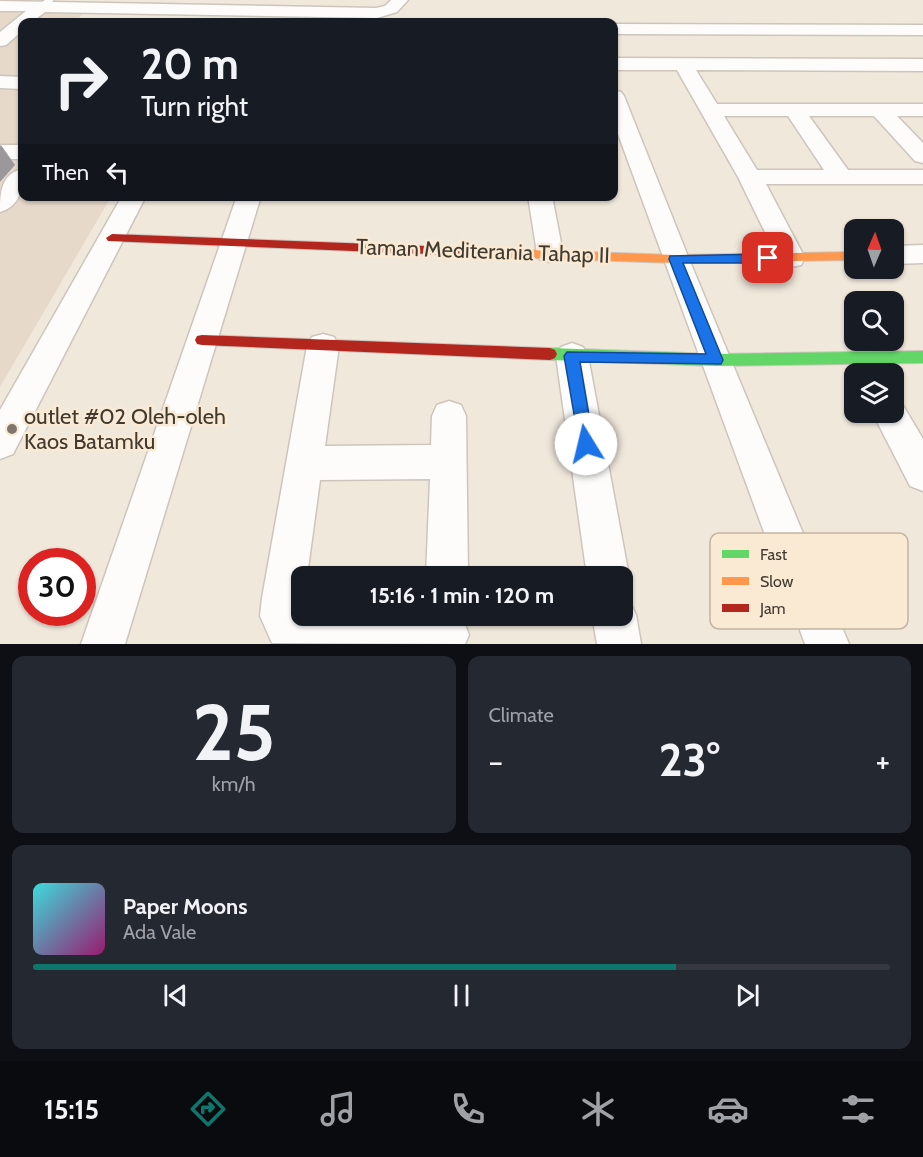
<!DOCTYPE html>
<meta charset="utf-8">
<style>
body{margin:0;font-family:Cabin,sans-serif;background:#242831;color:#f1f3f6;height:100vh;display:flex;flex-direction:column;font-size:22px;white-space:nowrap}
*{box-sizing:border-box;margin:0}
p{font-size:20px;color:#9ea1a6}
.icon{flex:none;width:33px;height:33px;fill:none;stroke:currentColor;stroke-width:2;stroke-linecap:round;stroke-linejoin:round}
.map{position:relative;height:644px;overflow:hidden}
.sheet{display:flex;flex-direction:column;gap:12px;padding:12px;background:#0d0f14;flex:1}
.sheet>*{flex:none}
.top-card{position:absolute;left:18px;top:18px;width:600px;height:183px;border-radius:12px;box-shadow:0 2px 4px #0004;background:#171b24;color:#f1f3f6;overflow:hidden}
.needle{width:39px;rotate:2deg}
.buttons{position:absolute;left:844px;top:219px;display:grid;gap:12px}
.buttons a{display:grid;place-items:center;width:60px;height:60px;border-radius:12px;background:#171b24;box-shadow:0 2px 4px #0004;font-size:30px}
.speed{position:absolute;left:18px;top:548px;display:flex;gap:12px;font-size:30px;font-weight:700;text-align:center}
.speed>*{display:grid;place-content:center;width:78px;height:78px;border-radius:50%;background:#171b24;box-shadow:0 2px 4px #0004;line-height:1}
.speed .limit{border:9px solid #d22;background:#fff;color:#111}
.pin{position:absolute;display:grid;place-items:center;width:51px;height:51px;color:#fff;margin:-26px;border-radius:12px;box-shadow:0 3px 9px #0006}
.me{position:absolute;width:66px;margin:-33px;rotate:351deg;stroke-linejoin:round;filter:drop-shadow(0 0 4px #0008)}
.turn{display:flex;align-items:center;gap:21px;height:126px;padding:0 24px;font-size:27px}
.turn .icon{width:78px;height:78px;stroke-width:2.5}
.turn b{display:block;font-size:42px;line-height:51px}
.then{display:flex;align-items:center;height:57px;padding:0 24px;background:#0003;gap:12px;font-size:22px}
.big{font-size:45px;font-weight:700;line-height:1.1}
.sheet .card{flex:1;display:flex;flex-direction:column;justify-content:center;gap:9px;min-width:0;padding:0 21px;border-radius:12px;background:#242831}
.sheet .dial{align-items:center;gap:0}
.dial b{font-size:78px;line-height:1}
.song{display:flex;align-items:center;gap:18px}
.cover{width:72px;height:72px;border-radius:9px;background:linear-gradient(135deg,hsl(180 70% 55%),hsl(320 70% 35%))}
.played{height:6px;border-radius:3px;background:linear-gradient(90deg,#0f766e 75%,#363941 75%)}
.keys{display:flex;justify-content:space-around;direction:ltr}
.heat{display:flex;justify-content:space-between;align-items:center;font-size:33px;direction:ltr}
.sheet .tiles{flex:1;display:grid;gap:12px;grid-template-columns:1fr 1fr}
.card:last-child{grid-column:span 2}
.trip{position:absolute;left:291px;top:566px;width:342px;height:60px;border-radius:12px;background:#171b24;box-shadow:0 2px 4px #0004;font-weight:700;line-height:60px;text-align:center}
.tabs{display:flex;height:96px;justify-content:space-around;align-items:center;background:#090b0e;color:#9ea1a6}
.tabs .icon{width:42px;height:42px}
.tabs .active{color:#0f766e}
.tabs b{font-size:27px;color:#f1f3f6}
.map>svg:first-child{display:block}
.commercial{fill:#e6d9ca}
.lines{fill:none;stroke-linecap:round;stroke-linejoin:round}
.lane-casing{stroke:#cdc5bc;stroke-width:3}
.street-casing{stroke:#cdc5bc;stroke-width:3}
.fast-casing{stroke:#cdc5bc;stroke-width:2}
.slow-casing{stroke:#cdc5bc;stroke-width:2}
.jam-casing{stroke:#cdc5bc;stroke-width:2}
.lane{fill:#fdfcfa;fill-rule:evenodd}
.street{fill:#fdfcfa;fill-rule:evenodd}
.fast{fill:#63d668;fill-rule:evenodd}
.slow{fill:#ff974d;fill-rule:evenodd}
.jam{fill:#b3261e;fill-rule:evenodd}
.shaded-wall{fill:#9b979b}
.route{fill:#1a73e8;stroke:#114b97;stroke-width:1.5}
.poi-dot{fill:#7f776d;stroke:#fae9d3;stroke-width:2}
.labels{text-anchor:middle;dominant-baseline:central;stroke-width:5;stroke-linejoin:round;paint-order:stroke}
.street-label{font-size:22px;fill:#413a31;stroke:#fae9d3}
.poi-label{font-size:22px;fill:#413a31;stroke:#fae9d3;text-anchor:start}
.key{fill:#fae9d3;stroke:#c2b4a2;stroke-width:1.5}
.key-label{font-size:16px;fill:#413a31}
</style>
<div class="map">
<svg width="923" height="644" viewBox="0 0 923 644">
<rect width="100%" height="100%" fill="#f1e8dc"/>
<path class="commercial" d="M 0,11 L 83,14 L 74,22 L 22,22 L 22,196 L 111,197 L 0,387 Z"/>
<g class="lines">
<g class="lane-casing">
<path id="lane" d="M 45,0 L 54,0 L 44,9 L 38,9 L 38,5 Z"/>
</g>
<g class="street-casing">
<path id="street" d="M 391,0 L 408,0 L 397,12 L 377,18 L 45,12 L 32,22 L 22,22 L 22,31 L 6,45 L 0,46 L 0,32 L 26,11 L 0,11 L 0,1 L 376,8 L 385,6 Z
M 614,24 L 923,25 L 923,35 L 614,34 Z
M 614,58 L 923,59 L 923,71 L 696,70 L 717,104 L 923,104 L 923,116 L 897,116 L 923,143 L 923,163 L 915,161 L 874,116 L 809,116 L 848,170 L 923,170 L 923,184 L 766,184 L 805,258 L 801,265 L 791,267 L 781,265 L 738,177 L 677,70 L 614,70 ZM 724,116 L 788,116 L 824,170 L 757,170 Z
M 0,76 L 22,77 L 22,89 L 0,88 Z
M 614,90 L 621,92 L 624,96 L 689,259 L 849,644 L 805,644 L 614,123 Z
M 0,145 L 22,145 L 22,159 L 0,159 Z
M 22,169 C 24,187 20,207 0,212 C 0,193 1,174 22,169 Z
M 122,196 L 146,196 L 13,454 L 0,459 L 0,410 Z
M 237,196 L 261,196 L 125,644 L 81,644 Z
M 528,196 L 552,196 L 563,253 L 560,260 L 550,262 L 540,260 L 537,253 Z
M 923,245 L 923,263 L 894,264 L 894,246 Z
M 323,334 L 334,337 L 339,346 L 325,446 L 431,445 L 432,416 L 437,405 L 449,401 L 461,405 L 466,416 L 468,576 L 426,576 L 430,479 L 320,480 L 307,576 L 302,576 L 302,615 L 452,615 L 463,619 L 469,635 L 465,644 L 272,643 L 260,616 L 262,598 L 307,346 L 312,337 Z
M 572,343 L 583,347 L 588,356 L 629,576 L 622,591 L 622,576 L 587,576 L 556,356 L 561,347 Z
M 894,399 L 901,402 L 923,439 L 923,491 L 910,486 L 872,412 L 894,412 Z
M 622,597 L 629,600 L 636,615 L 641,644 L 597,644 L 592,615 L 622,615 Z"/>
</g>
<g class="fast-casing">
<path id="fast" d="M 550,348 L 716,354 L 923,351 L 923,363 L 716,366 L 550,360 L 545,358 L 543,354 L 545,350 Z"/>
</g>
<g class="slow-casing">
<path id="slow" d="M 502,249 L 675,255 L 855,252 L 855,260 L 675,263 L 502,257 L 496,253 Z"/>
</g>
<g class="jam-casing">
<path id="jam" d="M 112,234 L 502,249 L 508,253 L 502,257 L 108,241 L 106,238 Z
M 202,335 L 550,348 L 555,350 L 557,354 L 555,358 L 550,360 L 202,345 L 197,344 L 195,340 L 197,336 Z"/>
</g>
<use href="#lane" class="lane"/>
<use href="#street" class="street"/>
<use href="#fast" class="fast"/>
<use href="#slow" class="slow"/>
<use href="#jam" class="jam"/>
</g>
<path class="shaded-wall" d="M 1,145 L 15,165 L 0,182 L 0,146 Z"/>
<path class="route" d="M 768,254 L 774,258 L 768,263 L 683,263 L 723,360 L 721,364 L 580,362 L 594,444 L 592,449 L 586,452 L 580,449 L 564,356 L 567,352 L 706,354 L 669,259 L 670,256 Z"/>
<circle class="poi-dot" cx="12" cy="429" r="6"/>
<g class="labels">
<g class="street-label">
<text transform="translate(483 251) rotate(2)">Taman Mediterania Tahap II</text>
</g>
<g class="poi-label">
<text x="24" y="416">outlet #02 Oleh-oleh<tspan x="24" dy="25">Kaos Batamku</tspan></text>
</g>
</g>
<rect x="710" y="533" width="198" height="96" rx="9" class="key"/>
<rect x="722" y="550" width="27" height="8" fill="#63d668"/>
<rect x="722" y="577" width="27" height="8" fill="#ff974d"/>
<rect x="722" y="604" width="27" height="8" fill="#b3261e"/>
<g class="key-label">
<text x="760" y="560">Fast</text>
<text x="760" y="587">Slow</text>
<text x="760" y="614">Jam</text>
</g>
</svg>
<div class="buttons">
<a><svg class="needle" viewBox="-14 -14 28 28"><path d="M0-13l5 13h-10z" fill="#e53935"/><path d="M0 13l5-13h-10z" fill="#9ea1a6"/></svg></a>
<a><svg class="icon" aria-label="search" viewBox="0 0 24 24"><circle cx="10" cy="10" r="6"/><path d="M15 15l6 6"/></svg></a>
<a><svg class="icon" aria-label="layers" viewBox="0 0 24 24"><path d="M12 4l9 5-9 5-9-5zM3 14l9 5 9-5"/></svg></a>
</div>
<div class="speed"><div class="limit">30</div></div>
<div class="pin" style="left:768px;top:258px;background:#d93025"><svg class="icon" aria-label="arrive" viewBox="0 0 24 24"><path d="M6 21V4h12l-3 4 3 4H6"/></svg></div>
<svg class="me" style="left:586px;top:444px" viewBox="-20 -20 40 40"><circle r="19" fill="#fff"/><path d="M0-13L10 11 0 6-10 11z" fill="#1a73e8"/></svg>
<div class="trip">15:16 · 1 min · 120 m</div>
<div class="top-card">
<div class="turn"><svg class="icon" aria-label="right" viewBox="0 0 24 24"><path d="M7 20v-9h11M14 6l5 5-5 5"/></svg><div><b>20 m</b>Turn right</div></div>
<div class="then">Then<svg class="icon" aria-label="left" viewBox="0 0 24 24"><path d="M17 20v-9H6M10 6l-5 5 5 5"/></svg></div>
</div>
</div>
<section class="sheet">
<div class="tiles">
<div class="card dial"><b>25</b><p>km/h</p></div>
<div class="card"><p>Climate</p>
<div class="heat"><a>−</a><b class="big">23°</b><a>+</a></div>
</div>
<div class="card">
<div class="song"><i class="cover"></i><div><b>Paper Moons</b><p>Ada Vale</p></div></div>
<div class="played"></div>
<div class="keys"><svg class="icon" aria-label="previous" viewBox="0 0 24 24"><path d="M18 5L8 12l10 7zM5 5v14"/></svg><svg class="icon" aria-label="pause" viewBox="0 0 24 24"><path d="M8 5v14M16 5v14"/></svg><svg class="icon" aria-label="next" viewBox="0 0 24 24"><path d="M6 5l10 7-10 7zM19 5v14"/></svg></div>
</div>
</div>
</section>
<nav class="tabs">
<b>15:15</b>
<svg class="icon active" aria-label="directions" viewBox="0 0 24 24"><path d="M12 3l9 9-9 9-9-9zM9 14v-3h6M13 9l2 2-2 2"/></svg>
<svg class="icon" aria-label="music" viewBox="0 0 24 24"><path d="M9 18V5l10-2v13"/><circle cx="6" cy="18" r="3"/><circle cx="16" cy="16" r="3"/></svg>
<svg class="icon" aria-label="phone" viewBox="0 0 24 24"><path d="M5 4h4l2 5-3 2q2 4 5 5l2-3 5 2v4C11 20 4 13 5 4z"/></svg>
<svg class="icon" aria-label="climate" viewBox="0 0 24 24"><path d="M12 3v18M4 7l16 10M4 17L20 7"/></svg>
<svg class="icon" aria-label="car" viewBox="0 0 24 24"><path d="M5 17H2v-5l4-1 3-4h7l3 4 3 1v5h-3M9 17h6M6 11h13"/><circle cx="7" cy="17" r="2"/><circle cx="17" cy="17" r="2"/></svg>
<svg class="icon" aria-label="filters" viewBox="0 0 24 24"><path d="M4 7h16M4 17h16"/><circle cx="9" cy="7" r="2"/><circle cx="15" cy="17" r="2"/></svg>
</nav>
